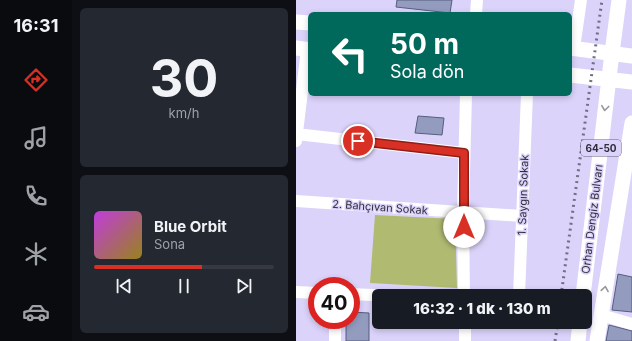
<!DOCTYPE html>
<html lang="tr">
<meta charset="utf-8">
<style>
body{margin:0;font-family:Inter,sans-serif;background:#242831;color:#f1f3f6;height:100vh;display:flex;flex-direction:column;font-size:15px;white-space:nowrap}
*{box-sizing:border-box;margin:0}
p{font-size:13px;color:#9ea1a6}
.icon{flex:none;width:22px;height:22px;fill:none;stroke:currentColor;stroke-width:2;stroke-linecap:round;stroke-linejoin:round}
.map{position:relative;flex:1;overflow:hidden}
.panel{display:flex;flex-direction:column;gap:8px;padding:8px;background:#0d0f14;width:224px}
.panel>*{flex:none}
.hud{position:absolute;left:12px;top:12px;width:264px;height:84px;border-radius:6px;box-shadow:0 2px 6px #0003;background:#00695c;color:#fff;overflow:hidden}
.speed{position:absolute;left:12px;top:277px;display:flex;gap:8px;font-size:20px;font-weight:700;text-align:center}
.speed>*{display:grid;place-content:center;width:52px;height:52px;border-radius:50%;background:#171b24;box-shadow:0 2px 6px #0003;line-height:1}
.speed .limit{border:6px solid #d22;background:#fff;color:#111}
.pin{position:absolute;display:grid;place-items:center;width:34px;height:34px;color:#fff;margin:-17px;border:2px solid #fff;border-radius:50%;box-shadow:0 1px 4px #0007}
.me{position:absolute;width:44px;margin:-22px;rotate:0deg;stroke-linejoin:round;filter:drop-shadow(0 0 3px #0008)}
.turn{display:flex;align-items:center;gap:14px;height:84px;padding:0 16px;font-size:18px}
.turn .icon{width:52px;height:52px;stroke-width:2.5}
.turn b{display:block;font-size:28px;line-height:34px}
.panel .card{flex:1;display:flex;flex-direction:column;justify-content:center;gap:6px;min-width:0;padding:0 14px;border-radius:6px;background:#242831}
.panel .dial{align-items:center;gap:0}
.dial b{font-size:52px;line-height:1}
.song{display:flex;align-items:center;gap:12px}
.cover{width:48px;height:48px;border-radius:6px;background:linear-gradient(135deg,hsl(290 70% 55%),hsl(50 70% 35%))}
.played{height:4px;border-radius:2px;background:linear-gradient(90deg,#d93025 60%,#363941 60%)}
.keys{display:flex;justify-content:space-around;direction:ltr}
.trip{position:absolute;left:76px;top:289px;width:220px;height:40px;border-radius:6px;background:#171b24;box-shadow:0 2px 6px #0003;font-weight:800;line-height:40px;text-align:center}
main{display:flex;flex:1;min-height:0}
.menu{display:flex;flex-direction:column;width:72px;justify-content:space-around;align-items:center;background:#090b0e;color:#9ea1a6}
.menu .icon{width:28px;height:28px}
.menu .selected{color:#d93025}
.menu b{font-size:18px;color:#f1f3f6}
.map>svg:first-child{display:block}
.green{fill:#b1ba71}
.building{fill:#939cbf;stroke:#565d7e}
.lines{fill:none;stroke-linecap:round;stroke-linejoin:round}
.minor{stroke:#fff;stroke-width:12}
.major{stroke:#fff;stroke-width:15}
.rail{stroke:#746f87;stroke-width:3;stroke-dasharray:2 4;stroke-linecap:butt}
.oneway{stroke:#97969c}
.route-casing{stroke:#8d1f18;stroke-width:10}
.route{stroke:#d93025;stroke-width:7}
.labels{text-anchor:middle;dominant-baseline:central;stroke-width:3;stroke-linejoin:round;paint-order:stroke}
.shield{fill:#dbd3fa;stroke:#635e74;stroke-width:1}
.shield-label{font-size:10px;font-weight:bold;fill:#2f2c3a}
.street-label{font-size:11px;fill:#2f2c3a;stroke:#dbd3fa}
</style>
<main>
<nav class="menu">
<b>16:31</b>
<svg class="icon selected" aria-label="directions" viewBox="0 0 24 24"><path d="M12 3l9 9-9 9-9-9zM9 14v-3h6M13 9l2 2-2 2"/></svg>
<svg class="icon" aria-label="music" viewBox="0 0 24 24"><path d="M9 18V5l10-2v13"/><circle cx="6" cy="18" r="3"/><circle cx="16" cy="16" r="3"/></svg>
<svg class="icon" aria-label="phone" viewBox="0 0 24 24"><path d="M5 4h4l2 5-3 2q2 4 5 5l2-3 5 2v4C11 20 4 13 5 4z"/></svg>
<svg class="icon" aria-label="climate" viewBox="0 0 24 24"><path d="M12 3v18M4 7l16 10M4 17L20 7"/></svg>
<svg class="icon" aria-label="car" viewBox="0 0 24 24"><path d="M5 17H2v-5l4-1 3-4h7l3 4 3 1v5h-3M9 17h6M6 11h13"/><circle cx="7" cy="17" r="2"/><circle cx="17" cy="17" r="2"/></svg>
</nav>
<section class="panel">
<div class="card dial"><b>30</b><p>km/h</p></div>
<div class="card">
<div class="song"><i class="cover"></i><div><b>Blue Orbit</b><p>Sona</p></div></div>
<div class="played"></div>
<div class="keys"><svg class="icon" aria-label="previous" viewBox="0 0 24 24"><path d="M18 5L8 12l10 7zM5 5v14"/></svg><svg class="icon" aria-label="pause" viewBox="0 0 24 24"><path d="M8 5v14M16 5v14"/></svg><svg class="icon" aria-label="next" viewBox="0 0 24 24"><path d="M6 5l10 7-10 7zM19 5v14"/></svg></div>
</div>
</section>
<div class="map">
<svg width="336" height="341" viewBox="0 0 336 341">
<rect width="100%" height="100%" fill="#dbd3fa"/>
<path class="green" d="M 79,215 L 159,219 L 161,288 L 74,283 Z"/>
<path class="building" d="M 101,0 L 156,0 L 154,13 L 100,7 Z
M 122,116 L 148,118 L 146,135 L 119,133 Z
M 322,274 L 336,277 L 336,312 L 316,310 Z
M 55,312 L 73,313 L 73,341 L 50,341 L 50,320 L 55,320 Z
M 313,325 L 336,331 L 336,341 L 310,341 Z"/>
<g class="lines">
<path class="minor" d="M 180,14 L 181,0
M 278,48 L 285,0
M 0,134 L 168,153
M 0,141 L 11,49
M 0,201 L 226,216
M 0,292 L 21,293
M 55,294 L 97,296
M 168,296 L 167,213 L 170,94
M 223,296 L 231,94
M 305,315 L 336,324
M 39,320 L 39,341
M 169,322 L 169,341"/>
<path class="major" d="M 0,22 L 14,23
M 0,48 L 14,50
M 274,48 L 336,56
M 274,75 L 336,82
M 287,296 L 316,53 L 323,0
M 282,341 L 284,322
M 301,341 L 336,123"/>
<path class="rail" d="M 265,296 L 306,0
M 259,341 L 262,322"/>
</g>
<defs><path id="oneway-chevron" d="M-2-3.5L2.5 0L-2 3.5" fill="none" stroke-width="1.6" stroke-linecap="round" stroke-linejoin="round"/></defs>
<g class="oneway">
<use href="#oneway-chevron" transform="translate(309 108) rotate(97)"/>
<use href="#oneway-chevron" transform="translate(309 289) rotate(-81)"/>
</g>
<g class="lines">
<g class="route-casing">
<path id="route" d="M 62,141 L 168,153 L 168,227"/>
</g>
<use href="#route" class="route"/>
</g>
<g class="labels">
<rect class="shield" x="285" y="140" width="40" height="16" rx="3"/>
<g class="shield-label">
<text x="305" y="148">64-50</text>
</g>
<g class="street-label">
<text transform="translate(227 195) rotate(-88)">1. Saygın Sokak</text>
<text transform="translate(84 207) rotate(4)">2. Bahçıvan Sokak</text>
<text transform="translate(296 219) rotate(-83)">Orhan Dengiz Bulvarı</text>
</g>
</g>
</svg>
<div class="speed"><div class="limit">40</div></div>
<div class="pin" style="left:62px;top:141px;background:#d93025"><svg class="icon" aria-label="arrive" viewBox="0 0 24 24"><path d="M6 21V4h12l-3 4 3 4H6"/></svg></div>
<svg class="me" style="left:168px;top:227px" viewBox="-20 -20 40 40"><circle r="19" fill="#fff"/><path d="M0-13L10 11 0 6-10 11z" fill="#d93025"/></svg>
<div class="trip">16:32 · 1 dk · 130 m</div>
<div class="hud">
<div class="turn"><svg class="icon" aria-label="left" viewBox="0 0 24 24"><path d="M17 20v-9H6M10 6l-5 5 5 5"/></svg><div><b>50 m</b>Sola dön</div></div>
</div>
</div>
</main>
